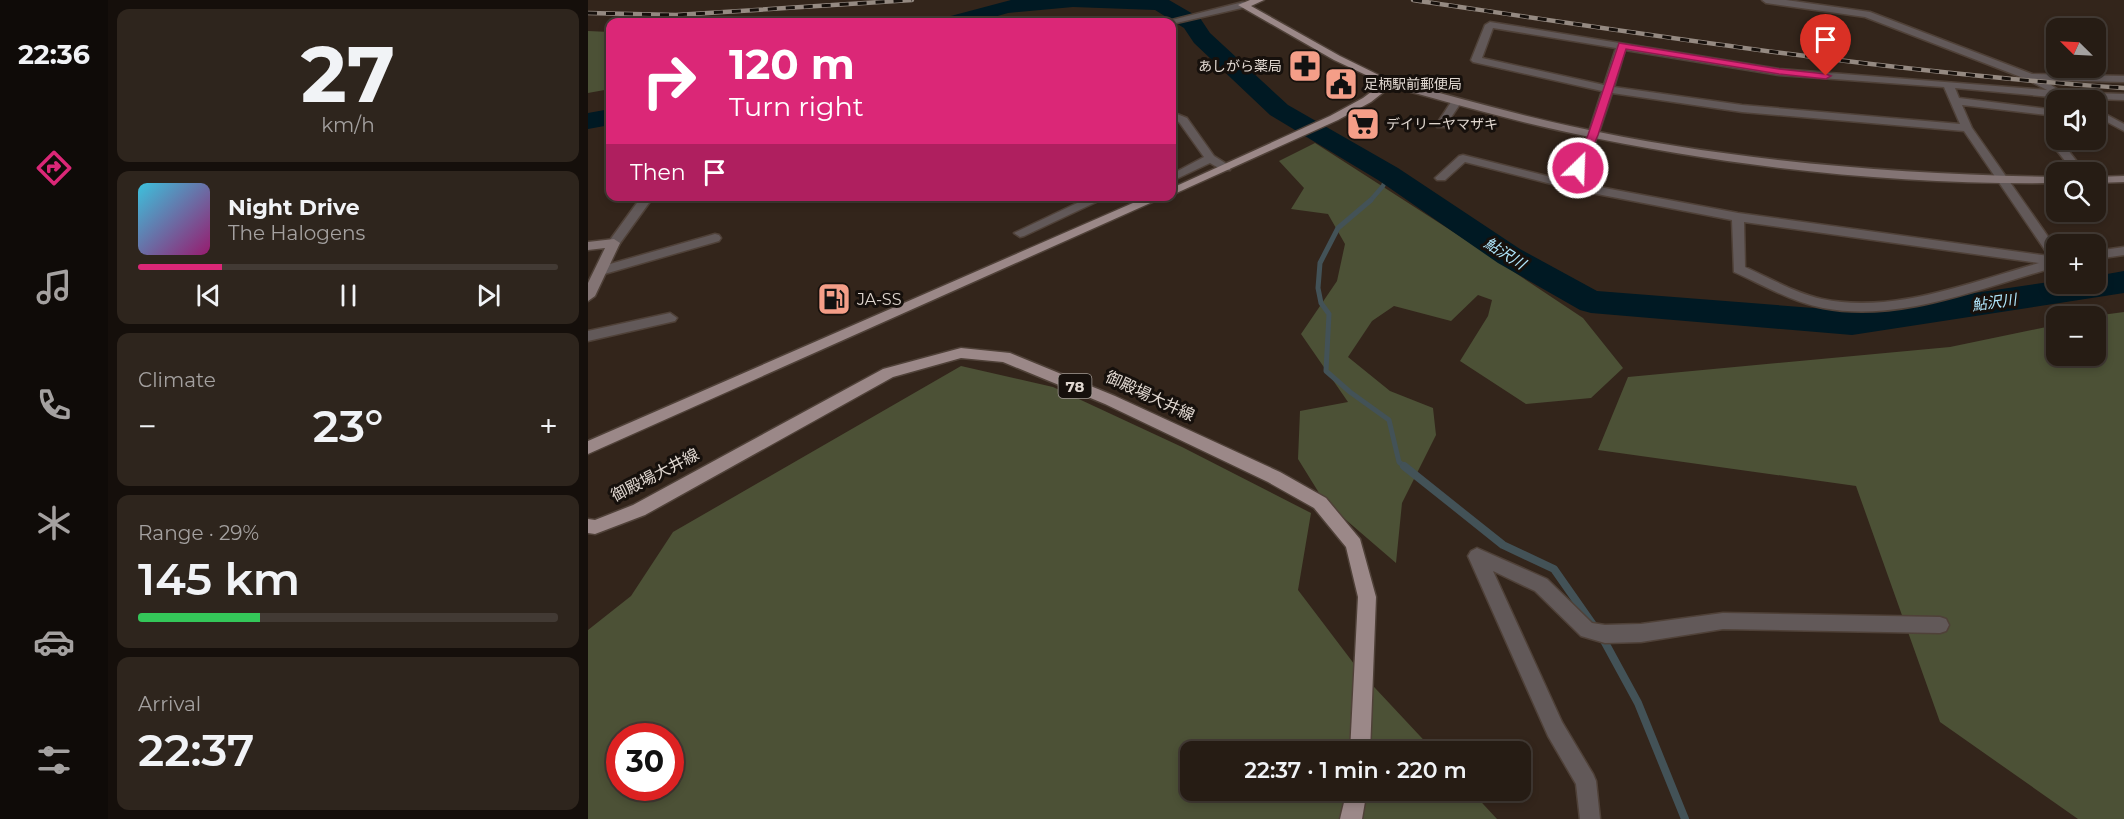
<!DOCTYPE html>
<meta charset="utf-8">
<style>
body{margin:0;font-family:Montserrat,"Noto Sans JP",sans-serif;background:#2e251d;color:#f1f3f6;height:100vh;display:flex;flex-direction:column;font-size:22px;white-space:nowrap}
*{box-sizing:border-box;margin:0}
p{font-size:20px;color:#a4a1a0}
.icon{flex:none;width:33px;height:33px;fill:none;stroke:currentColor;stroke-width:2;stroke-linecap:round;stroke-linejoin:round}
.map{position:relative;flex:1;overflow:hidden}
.panel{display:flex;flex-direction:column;gap:9px;padding:9px;background:#150f0b;width:480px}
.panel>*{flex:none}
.top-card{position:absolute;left:18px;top:18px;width:570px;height:183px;border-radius:12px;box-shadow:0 3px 9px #0003,0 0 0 2px #423a34;background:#db2777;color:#fff;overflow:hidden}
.needle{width:39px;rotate:294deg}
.controls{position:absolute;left:1458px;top:18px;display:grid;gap:12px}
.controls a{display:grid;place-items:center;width:60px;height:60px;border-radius:12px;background:#261c14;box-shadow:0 3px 9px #0003,0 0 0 2px #423a34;font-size:30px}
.speed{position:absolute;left:18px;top:723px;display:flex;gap:12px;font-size:30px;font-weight:700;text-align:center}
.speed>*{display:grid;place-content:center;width:78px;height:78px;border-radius:50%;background:#261c14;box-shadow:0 3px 9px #0003,0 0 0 2px #423a34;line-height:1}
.speed .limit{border:9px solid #d22;background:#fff;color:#111}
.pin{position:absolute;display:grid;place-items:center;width:51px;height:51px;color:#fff;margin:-62px -26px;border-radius:50% 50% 50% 0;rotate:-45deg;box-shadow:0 0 6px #0007}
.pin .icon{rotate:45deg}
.me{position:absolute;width:66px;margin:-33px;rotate:24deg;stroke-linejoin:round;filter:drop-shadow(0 0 4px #0008)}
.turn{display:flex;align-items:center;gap:21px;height:126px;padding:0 24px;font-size:27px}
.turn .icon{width:78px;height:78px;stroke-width:2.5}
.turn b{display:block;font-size:42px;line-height:51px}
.then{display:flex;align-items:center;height:57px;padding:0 24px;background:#0003;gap:12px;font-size:22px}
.big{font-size:45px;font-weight:600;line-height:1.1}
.panel .tile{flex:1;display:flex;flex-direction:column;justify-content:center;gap:9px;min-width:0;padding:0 21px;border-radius:12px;background:#2e251d}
.panel .dial{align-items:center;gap:0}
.dial b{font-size:78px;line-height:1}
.song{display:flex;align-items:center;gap:18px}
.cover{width:72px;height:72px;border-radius:9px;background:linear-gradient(135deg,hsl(190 70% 55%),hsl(320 70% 35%))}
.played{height:6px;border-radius:3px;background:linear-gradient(90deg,#db2777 20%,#423a34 20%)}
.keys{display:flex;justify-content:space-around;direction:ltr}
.heat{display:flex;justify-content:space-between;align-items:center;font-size:33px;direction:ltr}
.charge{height:9px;border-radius:4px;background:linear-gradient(90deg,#34c759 29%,#423a34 0)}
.trip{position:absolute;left:592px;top:741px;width:351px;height:60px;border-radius:12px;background:#261c14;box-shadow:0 3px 9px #0003,0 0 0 2px #423a34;font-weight:600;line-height:60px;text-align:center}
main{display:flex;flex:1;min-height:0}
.tabs{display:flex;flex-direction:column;width:108px;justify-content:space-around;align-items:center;background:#0f0b08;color:#a4a1a0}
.tabs .icon{width:42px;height:42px}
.tabs .on{color:#db2777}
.tabs b{font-size:27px;color:#f1f3f6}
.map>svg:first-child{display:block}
.green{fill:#4c5136;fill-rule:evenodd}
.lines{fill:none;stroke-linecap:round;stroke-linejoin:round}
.stream-far2{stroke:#435257;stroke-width:4.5}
.stream-far1{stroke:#435257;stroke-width:5}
.stream{stroke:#435257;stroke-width:8}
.river{fill:#001923;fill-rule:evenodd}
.street-casing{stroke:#4f4138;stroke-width:3}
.secondary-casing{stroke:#4f4138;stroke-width:3}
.primary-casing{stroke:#4f4138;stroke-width:3}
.street{fill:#625959;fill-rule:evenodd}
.secondary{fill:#837474;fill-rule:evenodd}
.primary{fill:#9b8888;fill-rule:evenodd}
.rail-casing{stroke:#958a82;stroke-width:4.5}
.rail{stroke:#16100c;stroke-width:3;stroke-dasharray:9;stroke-linecap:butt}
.route{fill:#db2777;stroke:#8e194d;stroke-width:1.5}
.labels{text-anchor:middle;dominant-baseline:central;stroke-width:6;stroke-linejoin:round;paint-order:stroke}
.far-poi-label{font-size:14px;fill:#e0d7d0;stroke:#16100c;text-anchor:start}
.far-water-label{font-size:15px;font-style:italic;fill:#b1e7fd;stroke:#16100c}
.shield{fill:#16100c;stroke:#a39b95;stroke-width:1.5}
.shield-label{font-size:15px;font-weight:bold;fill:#e0d7d0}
.poi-label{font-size:16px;fill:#e0d7d0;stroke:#16100c;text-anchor:start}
.street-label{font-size:16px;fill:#e0d7d0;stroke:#16100c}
</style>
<main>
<nav class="tabs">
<b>22:36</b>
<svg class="icon on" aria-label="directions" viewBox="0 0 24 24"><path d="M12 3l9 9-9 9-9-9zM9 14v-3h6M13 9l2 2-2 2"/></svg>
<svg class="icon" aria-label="music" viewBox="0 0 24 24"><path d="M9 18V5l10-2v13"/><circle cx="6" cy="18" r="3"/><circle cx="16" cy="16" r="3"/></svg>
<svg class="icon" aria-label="phone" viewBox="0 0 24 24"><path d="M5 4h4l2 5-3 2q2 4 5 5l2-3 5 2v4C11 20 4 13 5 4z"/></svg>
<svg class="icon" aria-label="climate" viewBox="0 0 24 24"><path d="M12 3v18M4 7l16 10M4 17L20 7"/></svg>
<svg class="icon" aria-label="car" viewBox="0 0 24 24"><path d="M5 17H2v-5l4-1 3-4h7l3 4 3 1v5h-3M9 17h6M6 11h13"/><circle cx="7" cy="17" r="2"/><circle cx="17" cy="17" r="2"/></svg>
<svg class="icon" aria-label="filters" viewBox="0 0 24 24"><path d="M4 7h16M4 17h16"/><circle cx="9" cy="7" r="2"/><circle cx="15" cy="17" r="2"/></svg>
</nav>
<section class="panel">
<div class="tile dial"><b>27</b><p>km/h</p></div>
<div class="tile">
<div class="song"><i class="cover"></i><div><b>Night Drive</b><p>The Halogens</p></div></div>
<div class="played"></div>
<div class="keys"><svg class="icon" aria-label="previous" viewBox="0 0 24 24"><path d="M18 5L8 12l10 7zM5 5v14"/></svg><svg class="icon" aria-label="pause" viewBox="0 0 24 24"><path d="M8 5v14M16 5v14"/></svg><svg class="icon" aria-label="next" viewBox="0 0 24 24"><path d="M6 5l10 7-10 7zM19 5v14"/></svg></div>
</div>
<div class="tile"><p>Climate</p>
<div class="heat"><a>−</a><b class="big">23°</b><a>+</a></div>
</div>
<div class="tile"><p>Range · 29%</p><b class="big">145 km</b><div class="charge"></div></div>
<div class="tile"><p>Arrival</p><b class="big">22:37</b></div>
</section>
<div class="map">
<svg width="1536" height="819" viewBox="0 0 1536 819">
<rect width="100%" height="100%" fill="#33251b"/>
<path class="green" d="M 0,31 L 22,32 L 22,89 L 0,93 Z
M 727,143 L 884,244 L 995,318 L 1035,368 L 1003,398 L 938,404 L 872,361 L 900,316 L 904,300 L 890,295 L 863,321 L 806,306 L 784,321 L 760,357 L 802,391 L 845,408 L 848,435 L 814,503 L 808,563 L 736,501 L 710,459 L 712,411 L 760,402 L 713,334 L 749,281 L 757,244 L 740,214 L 703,209 L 716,188 L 691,161 Z
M 1536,312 L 1536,819 L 1490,819 L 1352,722 L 1268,486 L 1010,450 L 1040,377 L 1362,347 L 1468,325 L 1468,356 L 1508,356 L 1506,316 Z
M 373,366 L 465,387 L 594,447 L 723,513 L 710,590 L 773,673 L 846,751 L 603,752 L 603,790 L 883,791 L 909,819 L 0,819 L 0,630 L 43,596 L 85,532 ZM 32,736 L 82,736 L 82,788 L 32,788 Z"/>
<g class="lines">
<path class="stream-far2" d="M 543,3 L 546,0
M 782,201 L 795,186 L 800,174"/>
<path class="stream-far1" d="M 783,200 L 750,228 L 732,263 L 730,288 L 733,303 L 741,314 L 738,371 L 762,392 L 801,420 L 811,462 L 817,467"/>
<path class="stream" d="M 816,466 L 915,545 L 966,569 L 1008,629
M 1014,637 L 1050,703 L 1097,819"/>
<path class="river" d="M 423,0 L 581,0 L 612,18 L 622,33 L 700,105 L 810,168 L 932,249 L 1009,291 L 1264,311 L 1468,281 L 1468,284 L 1508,284 L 1508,276 L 1536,271 L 1536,293 L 1264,335 L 1003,313 L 992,310 L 910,263 L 790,180 L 682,115 L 606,43 L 596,28 L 567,10 L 485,7 L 420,13 L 389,22 L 356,22 L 359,17 Z
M 22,109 L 22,125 L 0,129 L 0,113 Z"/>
<g class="street-casing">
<path id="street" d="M 1174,0 L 1198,0 L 1282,12 L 1444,74 L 1536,76 L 1536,82 L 1456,80 L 1473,92 L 1536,94 L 1536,100 L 1475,98 L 1367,88 L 1371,98 L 1468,110 L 1468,116 L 1374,105 L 1384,128 L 1468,248 L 1468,267 C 1395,287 1313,323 1235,308 C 1204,302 1175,285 1146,272 L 1144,220 L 983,189 L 877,162 L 857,180 L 849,180 L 847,178 L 871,156 L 875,155 L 979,181 L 1000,135 L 1014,91 L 885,62 L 883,60 L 897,25 L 902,22 L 1191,69 L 1459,90 L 1438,79 L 1277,17 L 1178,3 ZM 905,28 L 1028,48 L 1016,85 L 894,58 ZM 1037,50 L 1191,75 L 1356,87 L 1372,124 L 1154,105 L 1026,87 ZM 1024,93 L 1154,112 L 1376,131 L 1461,256 L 1150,213 L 990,183 L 1010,135 ZM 1156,222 L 1451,263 C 1383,282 1306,314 1234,299 C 1207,293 1182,278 1157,267 Z
M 655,2 L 658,3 L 658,7 L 584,24 L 576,22 Z
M 869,98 L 874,101 L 858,125 L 857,127 L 849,127 L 848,125 L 865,99 Z
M 1508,109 L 1536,124 L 1536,131 L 1508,116 Z
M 584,112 L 599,118 L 626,156 L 642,166 L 642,170 L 634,170 L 622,163 L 584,181 L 584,174 L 616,157 L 591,122 L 584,119 Z
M 1472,144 L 1476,145 L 1497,172 L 1486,172 L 1466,147 Z
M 54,196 L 66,196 L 30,246 L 22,246 L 20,243 L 22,240 Z
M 504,196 L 521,196 L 436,236 L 432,237 L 426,233 Z
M 127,234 L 131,235 L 133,238 L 131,241 L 13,275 L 7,271 L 8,268 Z
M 1536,247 L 1536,255 L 1508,259 L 1508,251 Z
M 82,313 L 89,318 L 87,321 L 0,341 L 0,331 Z
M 889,548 L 959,579 L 1004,623 L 1017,625 L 1053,624 L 1135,613 L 1352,617 L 1358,619 L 1361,625 L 1358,631 L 1352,633 L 1135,629 L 1053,642 L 1017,643 L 993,636 L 947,591 L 905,571 L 974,722 L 1005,774 L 1008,781 L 1012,819 L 992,819 L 988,784 L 960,736 L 880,556 L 883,551 Z"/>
</g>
<g class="secondary-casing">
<path id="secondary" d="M 802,80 C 862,95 921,113 982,126 C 1142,161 1305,174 1468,177 L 1468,183 C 1307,185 1141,167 983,133 C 921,120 860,102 798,85 L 798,81 Z
M 1536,176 L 1536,182 L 1508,183 L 1508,177 Z
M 26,239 L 32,243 L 7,296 L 0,301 L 0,283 L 17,248 L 0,250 L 0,242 Z"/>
</g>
<g class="primary-casing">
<path id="primary" d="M 662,0 L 676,0 L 663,6 L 752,56 L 807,83 L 783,102 L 750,120 L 584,195 L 584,188 L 742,116 L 775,98 L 795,83 L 746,60 L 650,5 Z
M 561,196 L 578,196 L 0,454 L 0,441 Z
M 373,348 L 422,353 L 527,396 L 692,472 L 738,498 L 772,539 L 788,597 L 782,752 L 762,752 L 770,597 L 758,547 L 726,508 L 680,482 L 517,404 L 415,362 L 373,358 L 305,377 L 57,515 L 7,534 L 0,533 L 0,519 L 7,520 L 45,505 L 295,369 Z
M 759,790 L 779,790 L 774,819 L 752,819 Z"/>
</g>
<use href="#street" class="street"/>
<use href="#secondary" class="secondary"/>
<use href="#primary" class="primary"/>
<g class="rail-casing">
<path id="rail" d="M 825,0 C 1062,35 1297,72 1536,88
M 0,13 L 88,15 L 324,0"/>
</g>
<use href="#rail" class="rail"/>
</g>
<path class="route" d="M 1031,43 L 1191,69 L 1238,74 L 1243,76 L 1238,79 L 1191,74 L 1038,49 L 1010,135 L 996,168 L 987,171 L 985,168 L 1000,135 Z"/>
<defs>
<g id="pharmacy-square" transform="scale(1.725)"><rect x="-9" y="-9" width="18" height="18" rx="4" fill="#f49e88" stroke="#16100c"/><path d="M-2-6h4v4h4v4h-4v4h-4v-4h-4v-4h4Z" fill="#111"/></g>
<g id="civic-square" transform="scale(1.725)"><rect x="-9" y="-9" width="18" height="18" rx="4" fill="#f49e88" stroke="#16100c"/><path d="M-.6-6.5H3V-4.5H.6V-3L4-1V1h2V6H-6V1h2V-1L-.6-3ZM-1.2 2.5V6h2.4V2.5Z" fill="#111"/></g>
<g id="supermarket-square" transform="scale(1.725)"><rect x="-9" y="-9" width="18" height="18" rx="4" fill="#f49e88" stroke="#16100c"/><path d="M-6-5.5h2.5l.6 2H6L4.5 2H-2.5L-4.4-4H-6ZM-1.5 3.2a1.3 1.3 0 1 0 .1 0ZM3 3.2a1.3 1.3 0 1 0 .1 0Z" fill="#111"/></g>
<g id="fuel-square" transform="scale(1.725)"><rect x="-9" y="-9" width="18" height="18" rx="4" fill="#f49e88" stroke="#16100c"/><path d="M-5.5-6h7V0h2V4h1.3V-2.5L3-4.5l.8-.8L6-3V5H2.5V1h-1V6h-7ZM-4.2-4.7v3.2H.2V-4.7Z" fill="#111"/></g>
</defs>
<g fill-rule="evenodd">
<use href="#pharmacy-square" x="717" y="66"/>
<use href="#civic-square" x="753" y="84"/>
<use href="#supermarket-square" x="775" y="124"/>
<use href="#fuel-square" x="246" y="299"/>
</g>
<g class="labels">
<g class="far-poi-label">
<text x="694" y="66" text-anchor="end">あしがら薬局</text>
<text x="776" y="84">足柄駅前郵便局</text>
<text x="798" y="124">デイリーヤマザキ</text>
</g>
<g class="far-water-label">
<text transform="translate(917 253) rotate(32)">鮎沢川</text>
<text transform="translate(1406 302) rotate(-8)">鮎沢川</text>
</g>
<rect class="shield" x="470.5" y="374" width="33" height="24" rx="4.5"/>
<g class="shield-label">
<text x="487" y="386">78</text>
</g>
<g class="poi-label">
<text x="269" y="299">JA-SS</text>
</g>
<g class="street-label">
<text transform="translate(562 396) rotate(25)">御殿場大井線</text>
<text transform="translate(67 475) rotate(-27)">御殿場大井線</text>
</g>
</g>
</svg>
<div class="controls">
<a><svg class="needle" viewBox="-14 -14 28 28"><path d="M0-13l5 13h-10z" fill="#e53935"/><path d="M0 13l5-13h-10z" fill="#a4a1a0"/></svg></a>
<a><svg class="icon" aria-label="sound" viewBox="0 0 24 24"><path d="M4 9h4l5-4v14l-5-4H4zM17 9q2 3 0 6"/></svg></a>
<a><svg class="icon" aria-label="search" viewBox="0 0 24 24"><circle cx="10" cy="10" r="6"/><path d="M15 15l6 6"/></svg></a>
<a>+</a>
<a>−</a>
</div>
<div class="speed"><div class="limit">30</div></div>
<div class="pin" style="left:1238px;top:76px;background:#d93025"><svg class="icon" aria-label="arrive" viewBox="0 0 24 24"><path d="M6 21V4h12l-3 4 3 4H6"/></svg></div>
<svg class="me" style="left:990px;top:168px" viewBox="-20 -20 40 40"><circle r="17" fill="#db2777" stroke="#fff" stroke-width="3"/><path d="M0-11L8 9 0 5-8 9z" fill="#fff"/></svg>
<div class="trip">22:37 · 1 min · 220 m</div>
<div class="top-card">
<div class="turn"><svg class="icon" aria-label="right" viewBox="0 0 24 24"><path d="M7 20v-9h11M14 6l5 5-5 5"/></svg><div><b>120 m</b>Turn right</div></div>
<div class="then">Then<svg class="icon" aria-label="arrive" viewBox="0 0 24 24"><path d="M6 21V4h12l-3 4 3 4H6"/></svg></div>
</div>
</div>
</main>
